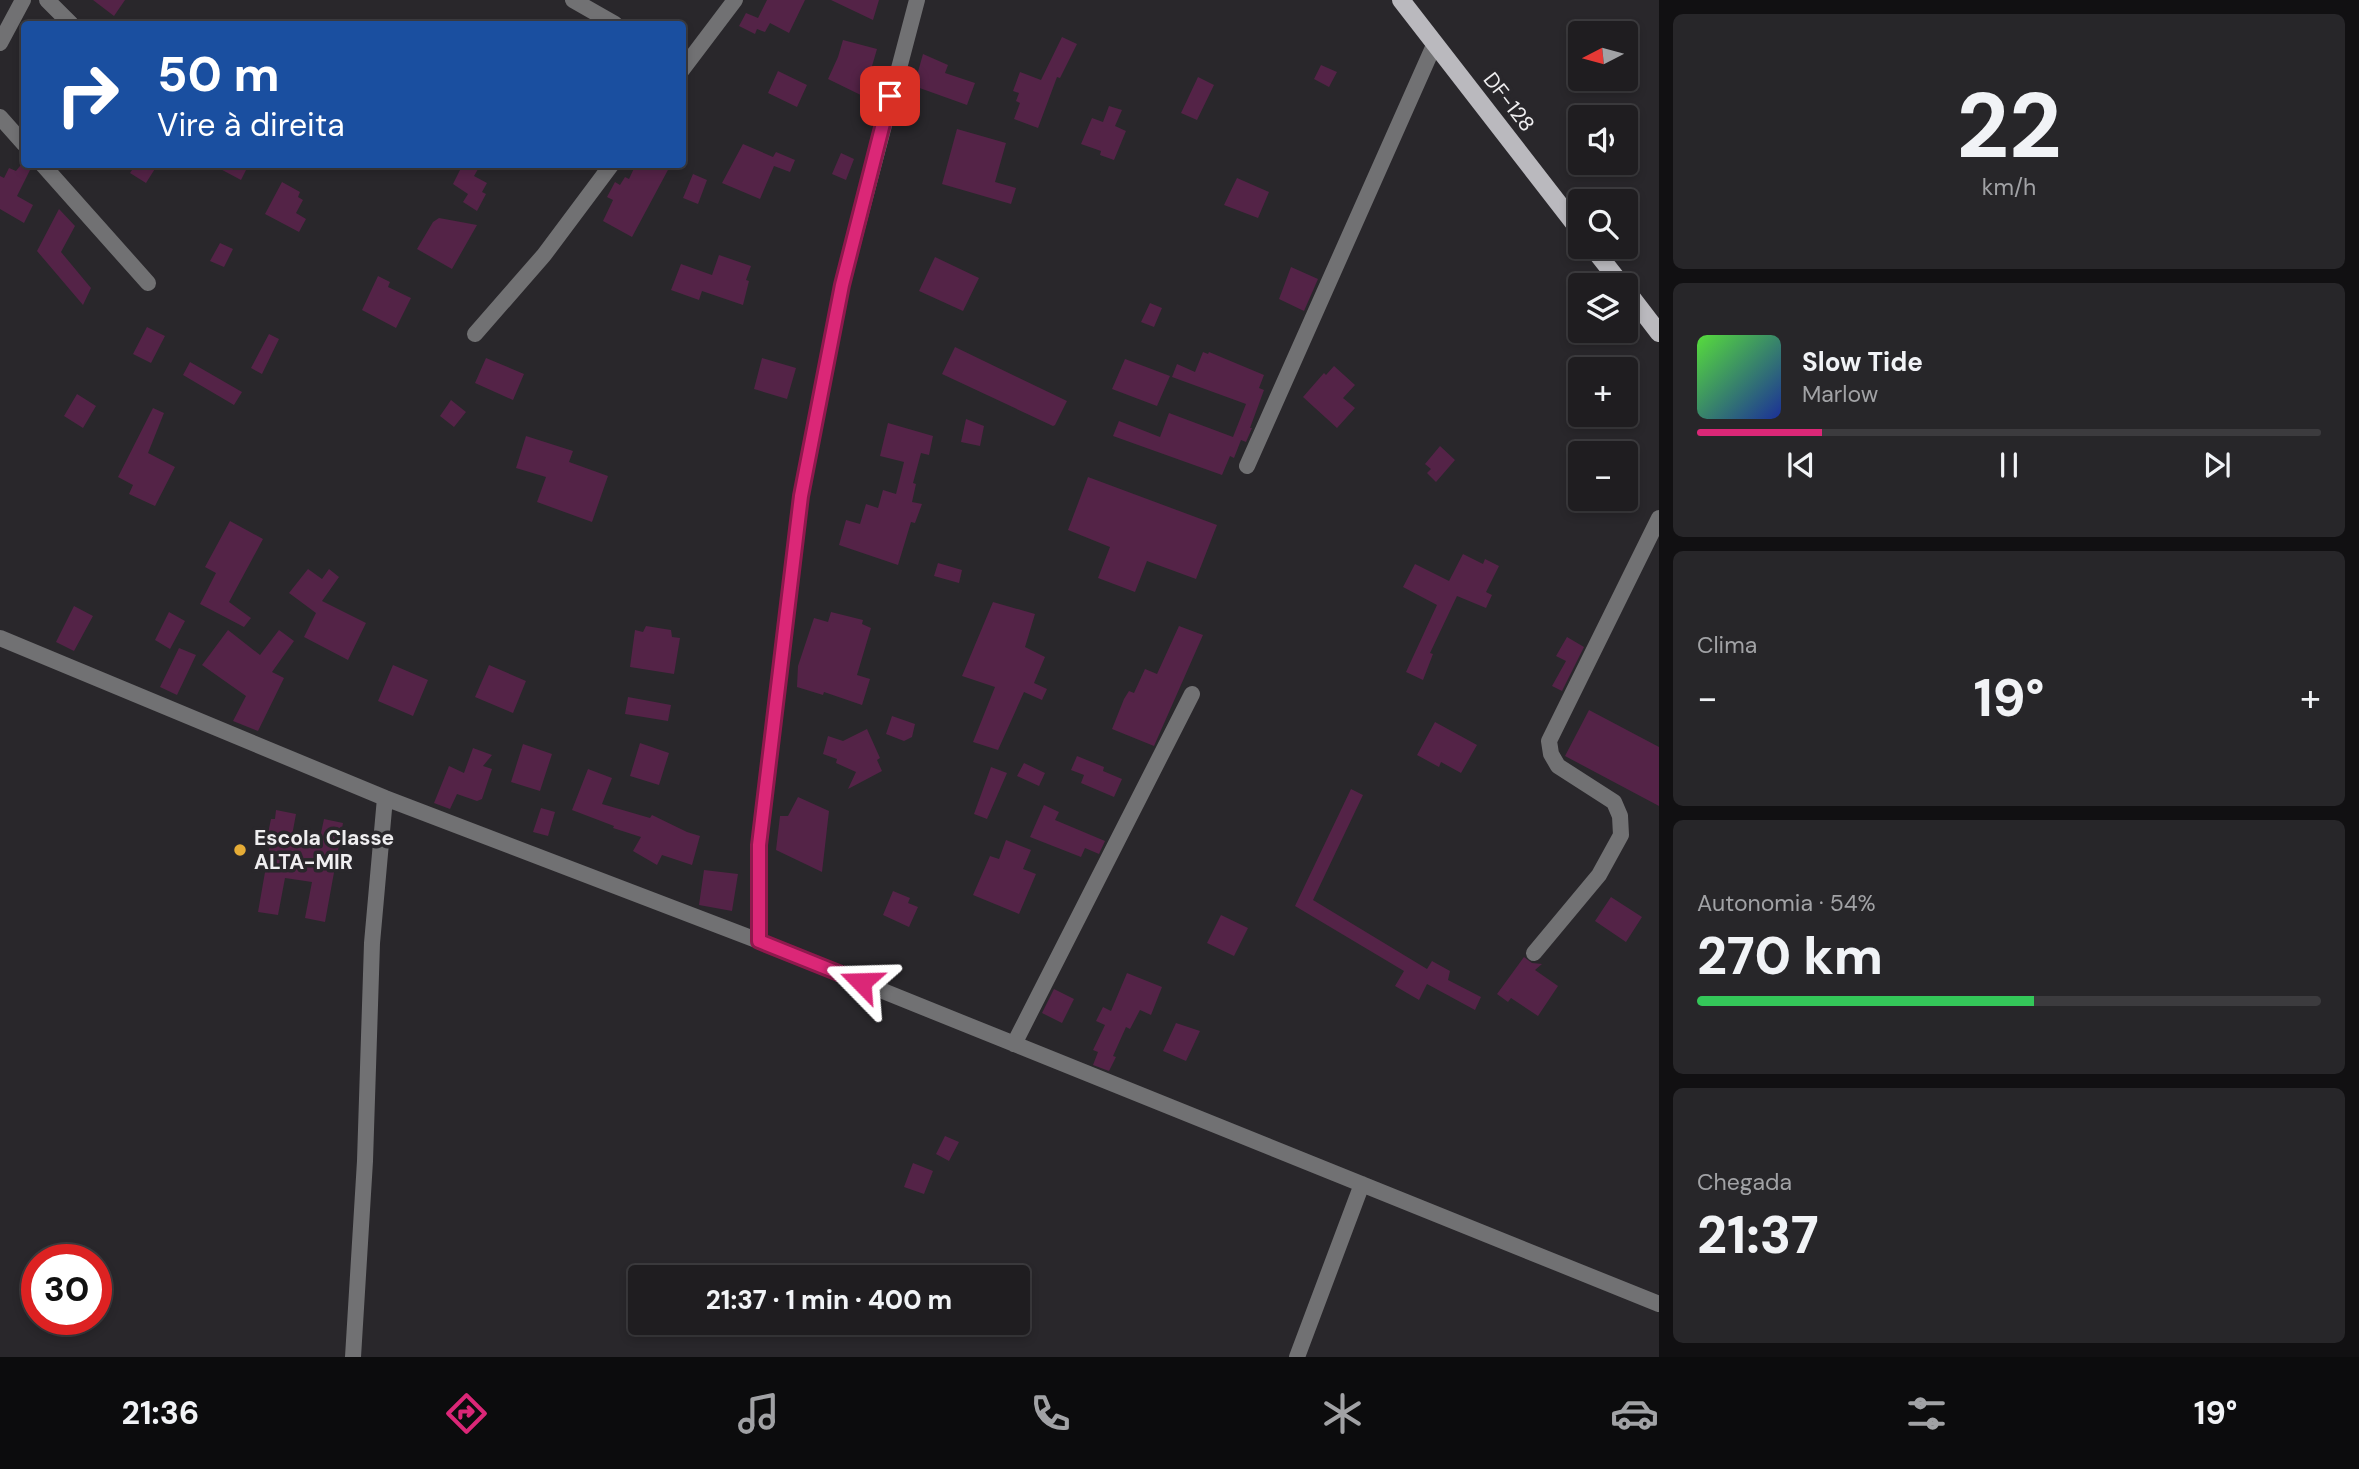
<!DOCTYPE html>
<html lang="pt">
<meta charset="utf-8">
<style>
body{margin:0;font-family:"DM Sans",sans-serif;background:#272629;color:#f1f3f6;height:100vh;display:flex;flex-direction:column;font-size:26px;white-space:nowrap}
*{box-sizing:border-box;margin:0}
p{font-size:23px;color:#a1a2a5}
.icon{flex:none;width:38px;height:38px;fill:none;stroke:currentColor;stroke-width:2;stroke-linecap:round;stroke-linejoin:round}
.map{position:relative;flex:1;overflow:hidden}
.drawer{display:flex;flex-direction:column;gap:14px;padding:14px;background:#111012;width:700px}
.drawer>*{flex:none}
.hud{position:absolute;left:21px;top:21px;width:665px;height:147px;border-radius:7px;box-shadow:0 4px 10px #0003,0 0 0 2px #3c3b3e;background:#1a4fa0;color:#fff;overflow:hidden}
.needle{width:46px;rotate:264deg}
.fabs{position:absolute;left:1568px;top:21px;display:grid;gap:14px}
.fabs a{display:grid;place-items:center;width:70px;height:70px;border-radius:7px;background:#1f1d20;box-shadow:0 4px 10px #0003,0 0 0 2px #3c3b3e;font-size:35px}
.speed{position:absolute;left:21px;top:1244px;display:flex;gap:14px;font-size:35px;font-weight:700;text-align:center}
.speed>*{display:grid;place-content:center;width:91px;height:91px;border-radius:50%;background:#1f1d20;box-shadow:0 4px 10px #0003,0 0 0 2px #3c3b3e;line-height:1}
.speed .limit{border:10px solid #d22;background:#fff;color:#111}
.pin{position:absolute;display:grid;place-items:center;width:60px;height:60px;color:#fff;margin:-30px;border-radius:14px;box-shadow:0 4px 10px #0006}
.me{position:absolute;width:77px;margin:-38px;rotate:292deg;stroke-linejoin:round;filter:drop-shadow(0 0 5px #0008)}
.turn{display:flex;align-items:center;gap:24px;height:147px;padding:0 21px;font-size:32px}
.turn .icon{width:91px;height:91px;stroke-width:2.5}
.turn b{display:block;font-size:49px;line-height:60px}
.big{font-size:52px;font-weight:800;line-height:1.1}
.drawer .widget{flex:1;display:flex;flex-direction:column;justify-content:center;gap:10px;min-width:0;padding:0 24px;border-radius:10px;background:#272629}
.drawer .dial{align-items:center;gap:0}
.dial b{font-size:91px;line-height:1}
.song{display:flex;align-items:center;gap:21px}
.cover{width:84px;height:84px;border-radius:10px;background:linear-gradient(135deg,hsl(110 70% 55%),hsl(230 70% 35%))}
.played{height:7px;border-radius:4px;background:linear-gradient(90deg,#db2777 20%,#3c3b3e 20%)}
.keys{display:flex;justify-content:space-around;direction:ltr}
.heat{display:flex;justify-content:space-between;align-items:center;font-size:38px;direction:ltr}
.charge{height:10px;border-radius:5px;background:linear-gradient(90deg,#34c759 54%,#3c3b3e 0)}
.trip{position:absolute;left:628px;top:1265px;width:402px;height:70px;border-radius:7px;background:#1f1d20;box-shadow:0 4px 10px #0003,0 0 0 2px #3c3b3e;font-weight:800;line-height:70px;text-align:center}
.dock{display:flex;height:112px;justify-content:space-around;align-items:center;background:#0c0c0d;color:#a1a2a5}
.dock .icon{width:49px;height:49px}
.dock .current{color:#db2777}
.dock b{font-size:32px;color:#f1f3f6}
main{display:flex;flex:1;min-height:0}
.map>svg:first-child{display:block}
.building{fill:#542347}
.lines{fill:none;stroke-linecap:round;stroke-linejoin:round}
.minor{stroke:#717173;stroke-width:16}
.major{stroke:#bab9be;stroke-width:18}
.route-casing{stroke:#8e194d;stroke-width:18}
.route{stroke:#db2777;stroke-width:12}
.poi-dot{fill:#e6ac36;stroke:#29272b;stroke-width:2.5}
.labels{text-anchor:middle;dominant-baseline:central;stroke-width:7;stroke-linejoin:round;paint-order:stroke}
.street-label{font-size:21px;fill:#efeef0;stroke:#29272b}
.poi-label{font-size:21px;font-weight:bold;fill:#efeef0;stroke:#29272b;text-anchor:start}
</style>
<main>
<div class="map">
<svg width="1659" height="1357" viewBox="0 0 1659 1357">
<rect width="100%" height="100%" fill="#29272b"/>
<path class="building" d="M 93,0 L 125,0 L 114,16 Z
M 767,0 L 805,0 L 789,33 L 770,23 L 765,32 L 757,29 L 755,34 L 739,26 L 746,13 L 758,18 Z
M 831,0 L 879,0 L 873,20 Z
M 1062,37 L 1077,44 L 1060,78 L 1057,77 L 1038,128 L 1014,119 L 1020,103 L 1016,101 L 1019,93 L 1013,91 L 1020,72 L 1041,80 Z
M 843,40 L 877,49 L 870,73 L 883,80 L 873,101 L 828,79 L 838,57 Z
M 923,54 L 948,65 L 945,73 L 975,83 L 967,105 L 914,86 Z
M 1321,65 L 1337,72 L 1329,87 L 1314,79 Z
M 778,71 L 807,85 L 797,107 L 768,93 Z
M 1198,77 L 1214,85 L 1197,120 L 1181,113 Z
M 1109,106 L 1122,110 L 1115,126 L 1126,131 L 1114,160 L 1100,155 L 1101,151 L 1081,144 L 1092,118 L 1103,122 Z
M 957,129 L 1006,143 L 995,182 L 1016,188 L 1011,204 L 942,184 Z
M 743,144 L 773,157 L 776,152 L 795,160 L 790,172 L 774,166 L 760,199 L 722,183 Z
M 841,153 L 854,159 L 846,180 L 832,174 Z
M 24,161 L 24,164 L 32,164 L 32,166 L 17,196 L 33,205 L 24,223 L 0,209 L 0,176 L 4,178 L 9,168 L 16,171 Z
M 136,164 L 158,164 L 146,183 L 130,173 Z
M 211,164 L 249,164 L 241,180 Z
M 463,164 L 481,164 L 474,176 L 487,183 L 482,192 L 486,194 L 477,211 L 463,202 L 468,194 L 453,184 Z
M 636,164 L 660,164 L 669,168 L 632,237 L 603,221 L 613,200 L 607,197 L 615,182 L 620,185 L 625,177 L 629,179 Z
M 693,174 L 707,180 L 698,204 L 683,198 Z
M 1237,178 L 1269,192 L 1258,218 L 1224,205 Z
M 282,182 L 300,192 L 298,197 L 303,200 L 296,213 L 306,219 L 299,232 L 265,214 Z
M 59,209 L 75,226 L 61,252 L 91,288 L 83,305 L 37,251 Z
M 439,218 L 477,225 L 452,269 L 417,249 L 433,222 Z
M 220,243 L 233,249 L 224,267 L 210,261 Z
M 719,255 L 751,266 L 746,280 L 749,281 L 743,305 L 702,291 L 699,300 L 671,290 L 681,264 L 712,275 Z
M 935,257 L 979,278 L 963,311 L 919,291 Z
M 1291,267 L 1318,279 L 1304,311 L 1279,299 Z
M 378,276 L 390,282 L 388,287 L 411,298 L 396,328 L 362,310 Z
M 1150,303 L 1162,308 L 1154,327 L 1141,322 Z
M 147,327 L 165,336 L 151,363 L 133,354 Z
M 269,334 L 279,339 L 262,374 L 251,368 Z
M 955,347 L 1067,401 L 1055,425 L 1053,426 L 942,374 Z
M 1203,352 L 1208,354 L 1209,352 L 1264,375 L 1259,388 L 1264,390 L 1250,428 L 1252,428 L 1246,442 L 1241,440 L 1234,458 L 1230,456 L 1222,475 L 1113,436 L 1119,421 L 1160,437 L 1169,413 L 1233,437 L 1246,404 L 1172,377 L 1177,364 L 1195,372 Z
M 486,358 L 524,374 L 513,400 L 475,383 Z
M 762,358 L 796,368 L 787,399 L 754,389 Z
M 1125,359 L 1170,376 L 1157,406 L 1112,389 Z
M 190,362 L 242,392 L 234,405 L 183,375 Z
M 1334,366 L 1355,385 L 1343,398 L 1355,408 L 1337,428 L 1303,397 L 1324,373 L 1326,375 Z
M 77,394 L 96,406 L 83,428 L 64,416 Z
M 451,400 L 466,412 L 454,427 L 440,416 Z
M 153,408 L 164,413 L 148,453 L 175,467 L 155,506 L 129,494 L 133,485 L 118,477 Z
M 966,419 L 984,426 L 980,446 L 961,442 Z
M 888,423 L 933,436 L 929,455 L 921,453 L 913,483 L 916,484 L 912,502 L 922,504 L 915,523 L 911,522 L 898,565 L 839,545 L 846,520 L 860,524 L 866,504 L 878,508 L 883,490 L 896,494 L 904,462 L 880,456 Z
M 526,436 L 573,451 L 569,462 L 608,476 L 592,522 L 537,502 L 546,477 L 516,468 Z
M 1440,446 L 1455,460 L 1436,482 L 1427,473 L 1431,469 L 1425,464 Z
M 1088,477 L 1217,525 L 1196,579 L 1147,561 L 1135,592 L 1098,578 L 1110,547 L 1068,530 Z
M 230,521 L 263,539 L 229,602 L 251,618 L 244,627 L 200,604 L 216,573 L 205,567 Z
M 1463,554 L 1483,564 L 1485,559 L 1499,566 L 1486,592 L 1492,595 L 1486,608 L 1457,596 L 1430,653 L 1433,654 L 1423,680 L 1406,672 L 1437,605 L 1403,587 L 1415,564 L 1449,581 Z
M 938,563 L 962,570 L 959,583 L 934,576 Z
M 308,569 L 322,579 L 329,569 L 339,577 L 322,601 L 366,623 L 348,660 L 304,637 L 316,613 L 289,593 Z
M 993,602 L 1035,614 L 1025,647 L 1045,657 L 1034,683 L 1047,689 L 1042,700 L 1024,692 L 998,750 L 973,742 L 995,687 L 962,676 Z
M 74,606 L 93,616 L 74,651 L 56,642 Z
M 169,612 L 185,621 L 170,649 L 155,640 Z
M 831,612 L 863,620 L 862,624 L 871,628 L 857,675 L 870,679 L 862,705 L 824,692 L 823,695 L 797,687 L 798,666 L 814,618 L 828,622 Z
M 646,626 L 671,630 L 672,637 L 680,638 L 674,674 L 630,667 L 635,630 L 643,632 Z
M 1179,626 L 1203,635 L 1154,746 L 1112,729 L 1124,699 L 1129,691 L 1134,693 L 1145,669 L 1157,674 Z
M 228,630 L 260,655 L 279,630 L 294,641 L 272,672 L 284,678 L 258,731 L 233,721 L 246,696 L 202,665 Z
M 1567,637 L 1584,647 L 1562,691 L 1552,686 L 1566,661 L 1556,656 Z
M 179,648 L 196,655 L 177,695 L 160,687 Z
M 393,665 L 428,680 L 413,716 L 378,701 Z
M 489,665 L 526,681 L 513,713 L 475,697 Z
M 628,697 L 671,705 L 668,721 L 625,714 Z
M 1589,710 L 1659,747 L 1659,806 L 1565,756 Z
M 892,716 L 915,724 L 912,737 L 904,741 L 886,734 Z
M 1435,722 L 1477,745 L 1461,773 L 1441,762 L 1439,767 L 1417,755 Z
M 867,729 L 880,758 L 877,760 L 882,771 L 848,789 L 856,772 L 836,763 L 837,759 L 823,754 L 828,736 L 843,741 Z
M 640,743 L 669,753 L 659,785 L 630,776 Z
M 523,744 L 552,754 L 540,791 L 511,782 Z
M 473,748 L 492,755 L 483,766 L 492,769 L 482,799 L 477,801 L 457,794 L 450,809 L 434,803 L 449,766 L 464,773 Z
M 1077,756 L 1104,767 L 1103,771 L 1122,779 L 1114,797 L 1081,783 L 1084,775 L 1071,770 Z
M 1024,763 L 1045,773 L 1039,786 L 1017,776 Z
M 991,767 L 1007,773 L 987,819 L 974,814 Z
M 588,769 L 612,778 L 602,804 L 650,818 L 652,815 L 687,832 L 700,836 L 692,865 L 662,855 L 657,865 L 633,851 L 641,837 L 613,828 L 614,826 L 572,810 Z
M 1351,789 L 1363,795 L 1313,900 L 1427,969 L 1432,961 L 1450,971 L 1448,980 L 1481,997 L 1475,1010 L 1427,984 L 1419,1000 L 1395,986 L 1404,971 L 1295,906 Z
M 798,797 L 829,811 L 822,872 L 776,850 L 780,816 L 788,816 Z
M 1044,805 L 1059,812 L 1055,820 L 1105,841 L 1099,854 L 1085,848 L 1081,857 L 1030,837 Z
M 541,808 L 555,812 L 548,836 L 533,832 Z
M 276,810 L 296,814 L 291,841 L 318,847 L 324,819 L 343,823 L 325,922 L 305,918 L 312,882 L 285,878 L 278,915 L 258,912 L 271,838 L 267,838 L 271,819 L 275,819 Z
M 1006,840 L 1031,850 L 1023,869 L 1036,874 L 1019,914 L 973,895 L 990,856 L 999,859 Z
M 704,870 L 738,874 L 732,911 L 699,905 Z
M 893,891 L 910,898 L 908,903 L 918,907 L 909,927 L 883,915 Z
M 1611,897 L 1642,917 L 1626,942 L 1595,921 Z
M 1221,915 L 1248,928 L 1234,956 L 1207,943 Z
M 1524,957 L 1532,963 L 1542,964 L 1535,970 L 1558,986 L 1538,1016 L 1511,998 L 1508,1002 L 1497,994 Z
M 1127,973 L 1162,987 L 1151,1015 L 1140,1010 L 1130,1029 L 1126,1027 L 1113,1056 L 1116,1057 L 1109,1071 L 1093,1065 L 1098,1052 L 1093,1050 L 1105,1025 L 1096,1021 L 1103,1007 L 1111,1011 Z
M 1054,989 L 1074,999 L 1062,1023 L 1042,1013 Z
M 1176,1023 L 1200,1031 L 1186,1061 L 1163,1051 Z
M 945,1136 L 959,1142 L 949,1161 L 936,1154 Z
M 913,1163 L 933,1171 L 924,1194 L 904,1187 Z"/>
<g class="lines">
<path class="minor" d="M 47,0 L 71,24
M 573,0 L 615,24
M 0,43 L 23,0
M 682,70 L 735,0
M 0,117 L 24,144
M 42,164 L 148,283
M 475,334 L 544,255 L 612,164
M 1247,466 L 1435,43
M 0,638 L 385,798 L 759,941 L 1659,1304
M 759,941 L 759,845 L 801,496 L 842,285 L 917,0
M 1534,953 L 1599,875 L 1621,835 L 1620,816 L 1614,802 L 1558,766 L 1551,754 L 1549,741 L 1659,518
M 1014,1044 L 1192,694
M 353,1357 L 365,1161 L 372,943 L 385,798
M 1297,1357 L 1362,1184"/>
<path class="major" d="M 1401,0 L 1580,231
M 1592,247 L 1622,285
M 1626,290 L 1659,333"/>
</g>
<g class="lines">
<g class="route-casing">
<path id="route" d="M 861,982 L 759,941 L 759,845 L 801,496 L 842,285 L 890,96"/>
</g>
<use href="#route" class="route"/>
</g>
<circle class="poi-dot" cx="240" cy="850" r="7"/>
<g class="labels">
<g class="street-label">
<text transform="translate(1509 102) rotate(52)">DF-128</text>
</g>
<g class="poi-label">
<text x="254" y="838">Escola Classe<tspan x="254" dy="24">ALTA-MIR</tspan></text>
</g>
</g>
</svg>
<div class="fabs">
<a><svg class="needle" viewBox="-14 -14 28 28"><path d="M0-13l5 13h-10z" fill="#e53935"/><path d="M0 13l5-13h-10z" fill="#a1a2a5"/></svg></a>
<a><svg class="icon" aria-label="sound" viewBox="0 0 24 24"><path d="M4 9h4l5-4v14l-5-4H4zM17 9q2 3 0 6"/></svg></a>
<a><svg class="icon" aria-label="search" viewBox="0 0 24 24"><circle cx="10" cy="10" r="6"/><path d="M15 15l6 6"/></svg></a>
<a><svg class="icon" aria-label="layers" viewBox="0 0 24 24"><path d="M12 4l9 5-9 5-9-5zM3 14l9 5 9-5"/></svg></a>
<a>+</a>
<a>−</a>
</div>
<div class="speed"><div class="limit">30</div></div>
<div class="pin" style="left:890px;top:96px;background:#d93025"><svg class="icon" aria-label="arrive" viewBox="0 0 24 24"><path d="M6 21V4h12l-3 4 3 4H6"/></svg></div>
<svg class="me" style="left:861px;top:982px" viewBox="-20 -20 40 40"><path d="M0-17L14 15 0 8-14 15z" fill="#db2777" stroke="#fff" stroke-width="4"/></svg>
<div class="trip">21:37 · 1 min · 400 m</div>
<div class="hud">
<div class="turn"><svg class="icon" aria-label="right" viewBox="0 0 24 24"><path d="M7 20v-9h11M14 6l5 5-5 5"/></svg><div><b>50 m</b>Vire à direita</div></div>
</div>
</div>
<section class="drawer">
<div class="widget dial"><b>22</b><p>km/h</p></div>
<div class="widget">
<div class="song"><i class="cover"></i><div><b>Slow Tide</b><p>Marlow</p></div></div>
<div class="played"></div>
<div class="keys"><svg class="icon" aria-label="previous" viewBox="0 0 24 24"><path d="M18 5L8 12l10 7zM5 5v14"/></svg><svg class="icon" aria-label="pause" viewBox="0 0 24 24"><path d="M8 5v14M16 5v14"/></svg><svg class="icon" aria-label="next" viewBox="0 0 24 24"><path d="M6 5l10 7-10 7zM19 5v14"/></svg></div>
</div>
<div class="widget"><p>Clima</p>
<div class="heat"><a>−</a><b class="big">19°</b><a>+</a></div>
</div>
<div class="widget"><p>Autonomia · 54%</p><b class="big">270 km</b><div class="charge"></div></div>
<div class="widget"><p>Chegada</p><b class="big">21:37</b></div>
</section>
</main>
<nav class="dock">
<b>21:36</b>
<svg class="icon current" aria-label="directions" viewBox="0 0 24 24"><path d="M12 3l9 9-9 9-9-9zM9 14v-3h6M13 9l2 2-2 2"/></svg>
<svg class="icon" aria-label="music" viewBox="0 0 24 24"><path d="M9 18V5l10-2v13"/><circle cx="6" cy="18" r="3"/><circle cx="16" cy="16" r="3"/></svg>
<svg class="icon" aria-label="phone" viewBox="0 0 24 24"><path d="M5 4h4l2 5-3 2q2 4 5 5l2-3 5 2v4C11 20 4 13 5 4z"/></svg>
<svg class="icon" aria-label="climate" viewBox="0 0 24 24"><path d="M12 3v18M4 7l16 10M4 17L20 7"/></svg>
<svg class="icon" aria-label="car" viewBox="0 0 24 24"><path d="M5 17H2v-5l4-1 3-4h7l3 4 3 1v5h-3M9 17h6M6 11h13"/><circle cx="7" cy="17" r="2"/><circle cx="17" cy="17" r="2"/></svg>
<svg class="icon" aria-label="filters" viewBox="0 0 24 24"><path d="M4 7h16M4 17h16"/><circle cx="9" cy="7" r="2"/><circle cx="15" cy="17" r="2"/></svg>
<b>19°</b>
</nav>
